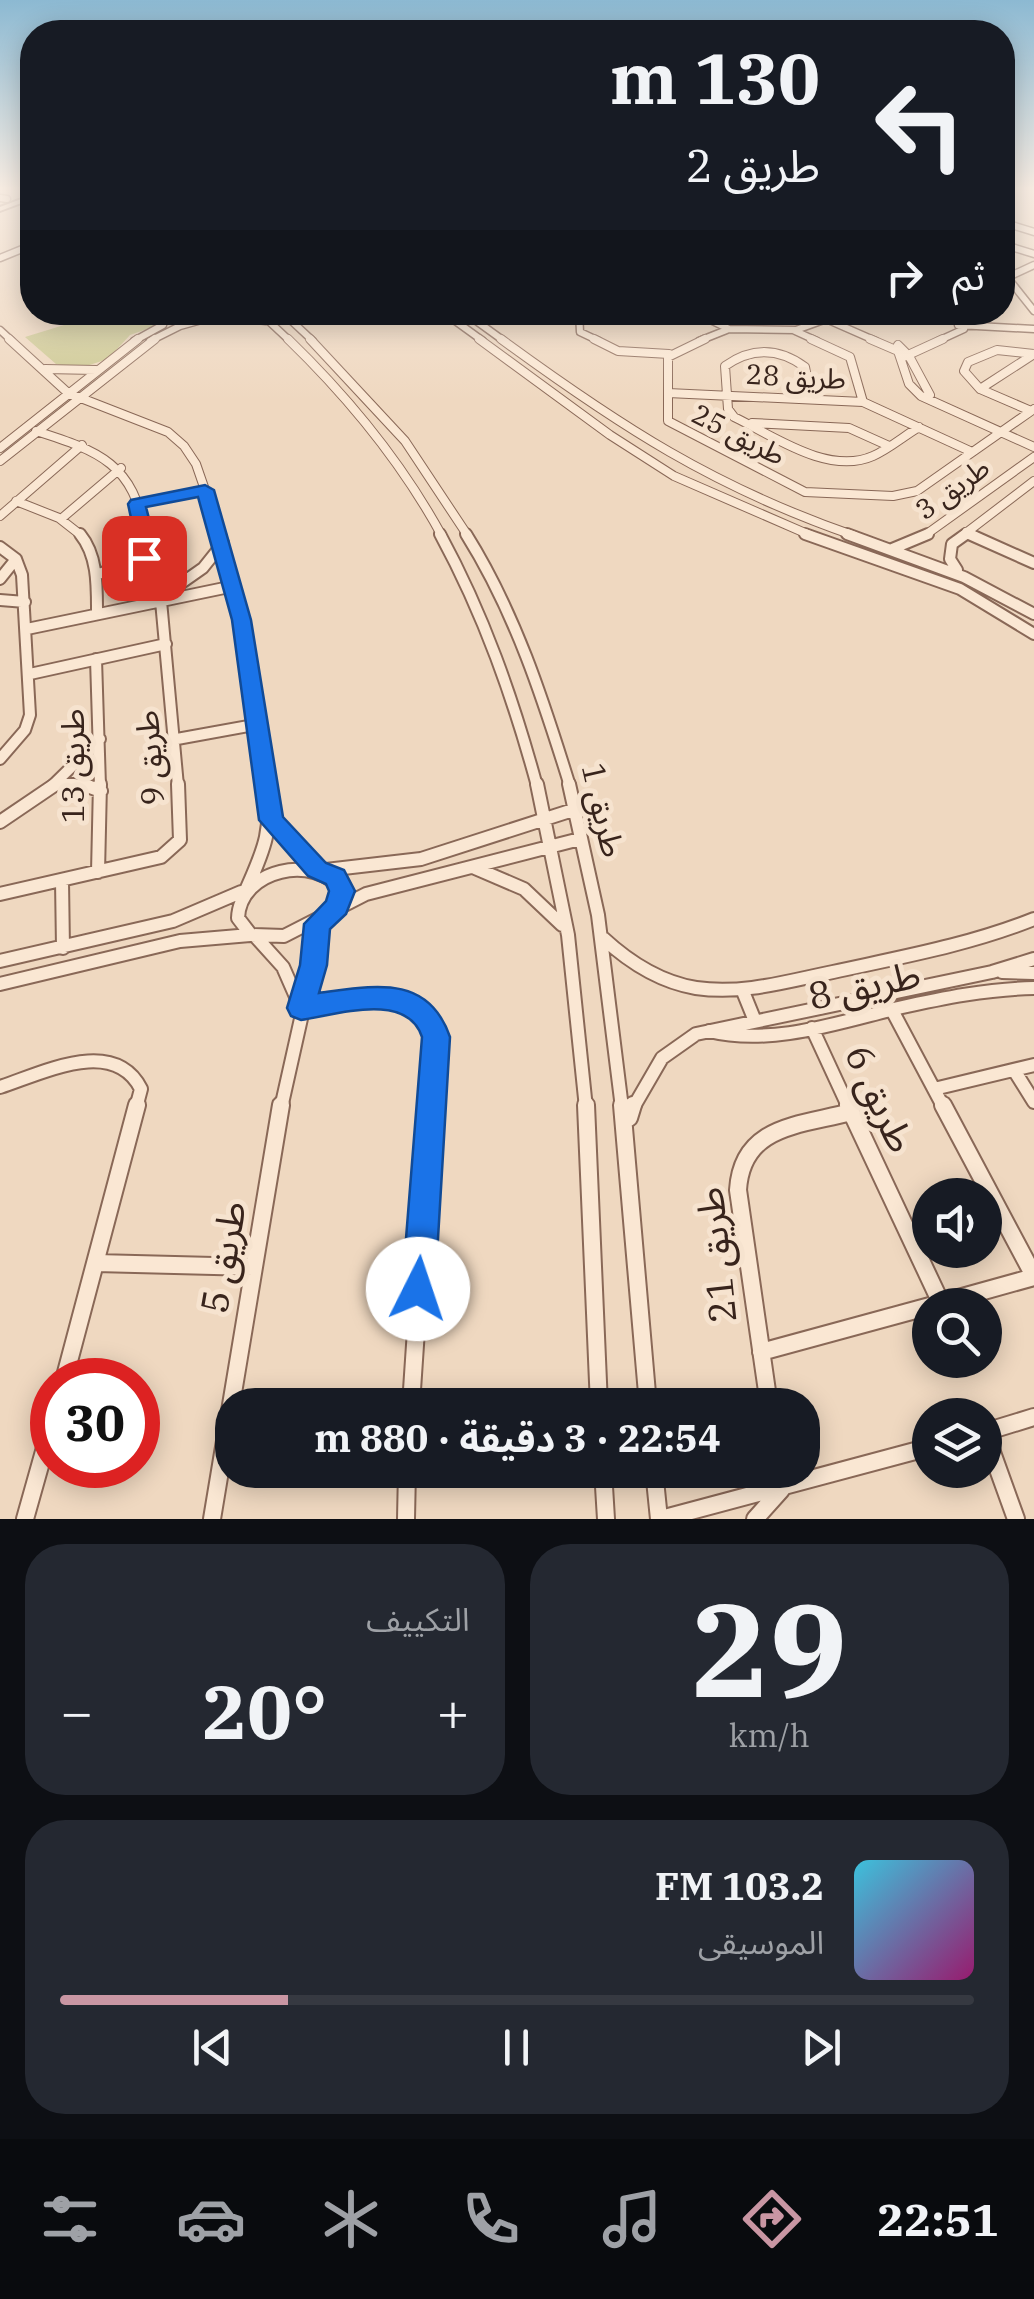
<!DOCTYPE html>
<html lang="ar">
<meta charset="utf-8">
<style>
body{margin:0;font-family:"IBM Plex Serif","Noto Sans Arabic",serif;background:#242831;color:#f1f3f6;direction:rtl;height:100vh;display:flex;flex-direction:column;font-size:38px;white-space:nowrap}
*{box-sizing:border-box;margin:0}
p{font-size:32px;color:#9ea1a6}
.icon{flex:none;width:55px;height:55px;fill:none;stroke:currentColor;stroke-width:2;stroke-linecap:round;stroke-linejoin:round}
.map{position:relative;height:1519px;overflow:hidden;direction:ltr}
.side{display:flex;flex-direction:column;gap:25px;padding:25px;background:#0d0f14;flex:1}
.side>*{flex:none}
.banner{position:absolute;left:20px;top:20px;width:995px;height:305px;border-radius:40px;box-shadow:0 5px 25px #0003;direction:rtl;background:#171b24;color:#f1f3f6;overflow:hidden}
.tools{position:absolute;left:912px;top:1178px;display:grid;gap:20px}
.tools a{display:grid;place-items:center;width:90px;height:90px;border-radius:50%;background:#171b24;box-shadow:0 5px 25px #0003;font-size:50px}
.speed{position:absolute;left:30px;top:1358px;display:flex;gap:20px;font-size:50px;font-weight:700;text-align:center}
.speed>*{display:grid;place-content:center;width:130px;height:130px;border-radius:50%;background:#171b24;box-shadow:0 5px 25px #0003;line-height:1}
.speed .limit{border:15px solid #d22;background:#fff;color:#111}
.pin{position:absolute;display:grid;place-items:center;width:85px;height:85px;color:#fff;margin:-42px;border-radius:20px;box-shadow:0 5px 15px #0006}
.me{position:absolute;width:110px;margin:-55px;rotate:4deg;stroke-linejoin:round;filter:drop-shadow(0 0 8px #0008)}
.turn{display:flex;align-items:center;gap:35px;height:210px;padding:0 30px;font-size:45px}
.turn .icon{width:130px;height:130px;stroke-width:2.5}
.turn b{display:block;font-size:70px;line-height:85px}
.then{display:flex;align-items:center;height:95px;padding:0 30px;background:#0003;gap:20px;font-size:38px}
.big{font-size:75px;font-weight:700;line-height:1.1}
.side .tile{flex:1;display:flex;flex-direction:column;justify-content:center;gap:15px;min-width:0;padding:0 35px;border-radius:40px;background:#242831}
.side .dial{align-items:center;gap:0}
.dial b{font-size:130px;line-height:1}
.song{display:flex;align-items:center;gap:30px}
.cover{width:120px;height:120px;border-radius:15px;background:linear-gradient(135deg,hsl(190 70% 55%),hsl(320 70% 35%))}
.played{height:10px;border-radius:5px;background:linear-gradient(90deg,#c996a3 25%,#363941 25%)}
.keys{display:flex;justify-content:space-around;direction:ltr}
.heat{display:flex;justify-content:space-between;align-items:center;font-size:55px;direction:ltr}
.side .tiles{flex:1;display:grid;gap:25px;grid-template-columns:1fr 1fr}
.tile:last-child{grid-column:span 2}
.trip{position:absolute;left:215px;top:1388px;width:605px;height:100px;border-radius:40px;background:#171b24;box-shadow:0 5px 25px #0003;font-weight:700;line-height:100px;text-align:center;direction:rtl}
.tabs{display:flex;height:160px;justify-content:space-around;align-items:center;background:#090b0e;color:#9ea1a6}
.tabs .icon{width:70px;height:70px}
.tabs .selected{color:#c996a3}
.tabs b{font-size:45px;color:#f1f3f6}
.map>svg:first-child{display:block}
.green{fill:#cdc993}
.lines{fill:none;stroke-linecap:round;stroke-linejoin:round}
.minor-far4-casing{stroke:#896857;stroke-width:9}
.minor-far3-casing{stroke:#896857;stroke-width:10}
.minor-far2-casing{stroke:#896857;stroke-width:14}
.minor-far1-casing{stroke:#896857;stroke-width:16}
.minor-casing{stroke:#896857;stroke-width:20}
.tertiary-casing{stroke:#896857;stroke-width:4}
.minor-far4{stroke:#fae7d3;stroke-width:6}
.minor-far3{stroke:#fae7d3;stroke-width:8}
.minor-far2{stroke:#fae7d3;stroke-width:10}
.minor-far1{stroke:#fae7d3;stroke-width:12}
.minor{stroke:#fae7d3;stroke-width:16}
.tertiary{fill:#fae7d3;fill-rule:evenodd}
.route{fill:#1a73e8;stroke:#114b97;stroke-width:2.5}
.labels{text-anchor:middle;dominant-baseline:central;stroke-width:10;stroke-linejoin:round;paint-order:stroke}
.far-street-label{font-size:28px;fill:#38241c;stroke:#f6e3cf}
.street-label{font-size:32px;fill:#38241c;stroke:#f6e3cf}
.near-street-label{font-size:38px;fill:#38241c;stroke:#f6e3cf}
</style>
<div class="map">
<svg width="1034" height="1519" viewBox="0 0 1034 1519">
<rect width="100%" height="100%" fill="#efd8c0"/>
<path class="green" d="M 103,313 L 193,313 L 130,335 L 108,359 L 80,368 L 56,364 L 25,337 Z"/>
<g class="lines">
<g class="minor-far4-casing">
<path id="minor-far4" d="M 0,198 L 7,199
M 1002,222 L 1034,232
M 1002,244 L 1034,254
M 0,258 L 32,245
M 1007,277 L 1034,311
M 1006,278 L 1034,265
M 259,312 L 290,341
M 282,312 L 313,341
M 443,312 L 483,341
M 464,312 L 504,341
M 579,312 L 580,332 L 599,341
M 694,312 L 729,329
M 810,312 L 876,341
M 225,317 L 266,321
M 958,325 L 1034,329
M 0,330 L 12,341
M 793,330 L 817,341
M 134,341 L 163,325
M 150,341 L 180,326 L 230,312
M 699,341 L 729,329 L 796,330 L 832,317
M 938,341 L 964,329 L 966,323 L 961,312"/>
</g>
<g class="minor-far3-casing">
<path id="minor-far3" d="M 9,339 L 68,393 L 168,432 L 184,446 L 196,464 L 221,536
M 288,339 C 349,398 401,461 442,536
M 310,339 L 405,441 L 468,536
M 479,339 L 610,435 L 674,476 L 812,536
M 501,339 C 620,426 713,487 855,536
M 594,339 L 618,351 L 669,354
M 705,339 L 668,357 L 668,421 L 805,492 L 893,496 L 917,491 L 1034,409
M 811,339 L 850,357 L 863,402
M 870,339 L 898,351 L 909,384 L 921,396 L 1034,447
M 898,345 L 909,356 L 930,395
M 906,356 L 943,339
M 45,369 L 96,370
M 980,389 L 1034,354
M 668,393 L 863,402 L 972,452
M 811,399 L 805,367 C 779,348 752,347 725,366 L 728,409 L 734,417 C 772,435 828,476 873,456 C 889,449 904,436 919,427
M 1031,411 L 980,389 L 964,371 L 968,362 L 997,350 L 1034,354
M 752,423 L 849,428 L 889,446
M 36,431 C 99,451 135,464 145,536
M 0,448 L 138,339
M 0,461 L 155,339
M 16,501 L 59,518 L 82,536
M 137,504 L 205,490
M 0,516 L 82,445
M 61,519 L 121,468
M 966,532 L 975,536
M 924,536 L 1034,457
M 962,536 L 1034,481"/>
</g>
<g class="minor-far2-casing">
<path id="minor-far2" d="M 80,534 C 98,556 97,586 97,614
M 220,534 L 241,620 L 266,786
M 440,534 C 484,615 513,698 537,786
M 466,534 C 515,612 543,699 570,786
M 805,534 L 960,589 L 1034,634
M 847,534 L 964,577 L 1034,614
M 969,534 L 1034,563
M 0,547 L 16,559 L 22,575 L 30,715 L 25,730 L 0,759
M 892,549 L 928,534
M 957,570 L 950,559 L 952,544 L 966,534
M 98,574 L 137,563 L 147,552 L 145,534
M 0,579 L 16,559
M 163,596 L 203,568 L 223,543
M 0,600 L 25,602
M 161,601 L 178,786
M 27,629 L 234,586
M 96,659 L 100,786
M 30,674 L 166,644
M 177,739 L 259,724
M 58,782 L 89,786
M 52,786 L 100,739"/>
</g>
<g class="minor-far1-casing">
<path id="minor-far1" d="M 82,784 L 101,791
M 537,784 L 568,935 L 586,1108
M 569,784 L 598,915 L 622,1108
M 271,820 L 317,869
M 0,822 L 56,784
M 475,868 L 524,889 L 562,925
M 326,870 L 421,859 L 573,810
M 98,872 L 100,784
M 62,881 L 63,948
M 247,888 C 265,848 273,828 266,784
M 0,894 L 161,857 L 180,840 L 178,784
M 337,906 L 342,891 C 315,853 240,869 238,918 L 251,935 L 284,936 L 366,894 L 580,839
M 255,936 L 283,967 L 301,1008
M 603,938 C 630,963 660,982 696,988 C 743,995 788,981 833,972 C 901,957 969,945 1034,919
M 0,961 L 173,921 L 241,892
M 1002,972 L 1034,973
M 0,984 L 180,941 L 250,935
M 742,989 L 755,1021
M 301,1008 L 385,996 L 421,1009 L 436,1037 L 431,1108
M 893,1012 L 944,1108
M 812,1028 L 849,1108
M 709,1031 C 771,1046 837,1023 898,1008 C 943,998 987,989 1034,988
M 1014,1070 L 1034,1102
M 0,1087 C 43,1073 114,1036 141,1089 L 136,1108
M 934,1089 L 1034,1065
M 281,1108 L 313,965 L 317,925
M 633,1108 L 662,1058 L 696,1034 L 992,972 L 1034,959"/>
</g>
<g class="minor-casing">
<path id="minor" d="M 586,1105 L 599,1405
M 622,1105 L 648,1405
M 848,1105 L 941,1303
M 943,1105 L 1034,1276
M 629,1118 L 633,1105
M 96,1263 L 253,1267
M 937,1304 L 1034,1277
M 761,1352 L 930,1306
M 64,1380 L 137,1105
M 411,1405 L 431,1105
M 769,1405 L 738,1190 C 742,1125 799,1126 851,1112
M 985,1432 L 1034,1417
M 985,1433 L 1016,1519
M 603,1470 L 606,1519
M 654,1470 L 659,1519
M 25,1519 L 52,1423
M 212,1519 L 281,1105
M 406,1519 L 407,1470
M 661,1519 L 930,1447
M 755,1519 L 781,1490 L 778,1470"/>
</g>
<g class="tertiary-casing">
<path id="tertiary" d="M 32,195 L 32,199 L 0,211 L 0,207 Z"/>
</g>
<use href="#minor-far4" class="minor-far4"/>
<use href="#minor-far3" class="minor-far3"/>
<use href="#minor-far2" class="minor-far2"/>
<use href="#minor-far1" class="minor-far1"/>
<use href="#minor" class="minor"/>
<use href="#tertiary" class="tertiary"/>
</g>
<linearGradient id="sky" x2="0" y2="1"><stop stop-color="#8cb9d2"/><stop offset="0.47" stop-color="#f8ede3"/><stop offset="1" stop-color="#f8ede3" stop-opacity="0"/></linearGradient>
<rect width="1034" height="401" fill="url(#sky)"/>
<path class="route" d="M 205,485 L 214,490 L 251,620 L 283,817 L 326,863 L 344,870 L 355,891 L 346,914 L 330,929 L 327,965 L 319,993 C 373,986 428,973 450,1037 L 435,1289 L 430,1301 L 418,1306 L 407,1301 L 402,1289 L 422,1037 C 407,991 336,1015 301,1020 L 291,1016 L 287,1008 L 300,965 L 304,924 L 326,901 L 329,891 L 326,884 L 308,876 L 259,820 L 232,620 L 198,497 L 146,507 L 156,546 L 150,562 L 137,562 L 134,558 L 137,546 L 128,504 L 131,500 Z"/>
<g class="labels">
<g class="far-street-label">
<text transform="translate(796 376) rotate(3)">طريق 28</text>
<text transform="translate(739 434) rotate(27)">طريق 25</text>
<text transform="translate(952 488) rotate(-36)">طريق 3</text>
</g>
<g class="street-label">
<text transform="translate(149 758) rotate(-94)">طريق 9</text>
<text transform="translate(72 766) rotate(-90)">طريق 13</text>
<text transform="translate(604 810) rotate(77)">طريق 1</text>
</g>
<g class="near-street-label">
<text transform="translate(864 984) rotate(-12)">طريق 8</text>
<text transform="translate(881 1098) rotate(65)">طريق 6</text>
<text transform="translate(715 1255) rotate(-96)">طريق 21</text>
<text transform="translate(222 1257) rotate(-80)">طريق 5</text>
</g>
</g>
</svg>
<div class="tools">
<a><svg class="icon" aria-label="sound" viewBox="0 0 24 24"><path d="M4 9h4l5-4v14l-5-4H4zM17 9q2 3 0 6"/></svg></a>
<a><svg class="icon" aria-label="search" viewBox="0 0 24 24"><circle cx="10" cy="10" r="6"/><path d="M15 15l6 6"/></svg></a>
<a><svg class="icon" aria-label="layers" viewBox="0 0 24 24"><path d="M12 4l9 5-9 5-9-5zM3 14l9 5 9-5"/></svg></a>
</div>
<div class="speed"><div class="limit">30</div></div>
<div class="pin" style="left:144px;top:558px;background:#d93025"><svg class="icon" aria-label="arrive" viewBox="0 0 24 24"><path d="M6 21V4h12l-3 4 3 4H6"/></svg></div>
<svg class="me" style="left:418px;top:1289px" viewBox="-20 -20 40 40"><circle r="19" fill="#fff"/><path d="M0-13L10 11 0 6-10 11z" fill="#1a73e8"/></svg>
<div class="trip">22:54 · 3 دقيقة · 880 m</div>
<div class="banner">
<div class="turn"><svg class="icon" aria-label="left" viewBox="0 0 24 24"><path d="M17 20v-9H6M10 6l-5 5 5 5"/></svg><div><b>130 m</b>طريق 2</div></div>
<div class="then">ثم<svg class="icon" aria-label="right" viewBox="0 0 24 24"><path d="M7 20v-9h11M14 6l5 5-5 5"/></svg></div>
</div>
</div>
<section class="side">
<div class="tiles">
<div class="tile dial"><b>29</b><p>km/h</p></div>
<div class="tile"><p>التكييف</p>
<div class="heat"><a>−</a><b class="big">20°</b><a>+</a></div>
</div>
<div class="tile">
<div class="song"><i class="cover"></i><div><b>103.2 FM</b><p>الموسيقى</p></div></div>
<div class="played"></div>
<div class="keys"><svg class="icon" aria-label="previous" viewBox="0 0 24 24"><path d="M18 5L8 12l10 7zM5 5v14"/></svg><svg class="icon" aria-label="pause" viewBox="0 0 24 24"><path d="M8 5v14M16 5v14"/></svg><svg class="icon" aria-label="next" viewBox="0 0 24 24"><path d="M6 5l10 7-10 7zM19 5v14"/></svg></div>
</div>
</div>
</section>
<nav class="tabs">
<b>22:51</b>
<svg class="icon selected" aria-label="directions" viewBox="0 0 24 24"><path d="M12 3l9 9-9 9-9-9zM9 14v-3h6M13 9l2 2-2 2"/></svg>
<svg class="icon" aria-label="music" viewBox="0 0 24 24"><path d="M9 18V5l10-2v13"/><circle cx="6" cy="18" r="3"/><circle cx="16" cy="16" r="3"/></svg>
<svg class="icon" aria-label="phone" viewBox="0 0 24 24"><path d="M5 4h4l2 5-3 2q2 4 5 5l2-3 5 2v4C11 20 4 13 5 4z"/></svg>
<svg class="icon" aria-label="climate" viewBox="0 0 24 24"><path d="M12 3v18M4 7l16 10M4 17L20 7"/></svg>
<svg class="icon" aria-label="car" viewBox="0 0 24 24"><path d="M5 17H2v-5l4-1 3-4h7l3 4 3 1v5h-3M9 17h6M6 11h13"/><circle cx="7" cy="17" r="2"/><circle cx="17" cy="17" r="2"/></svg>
<svg class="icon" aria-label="filters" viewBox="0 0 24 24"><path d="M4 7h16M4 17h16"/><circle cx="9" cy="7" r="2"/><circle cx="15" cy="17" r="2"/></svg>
</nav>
